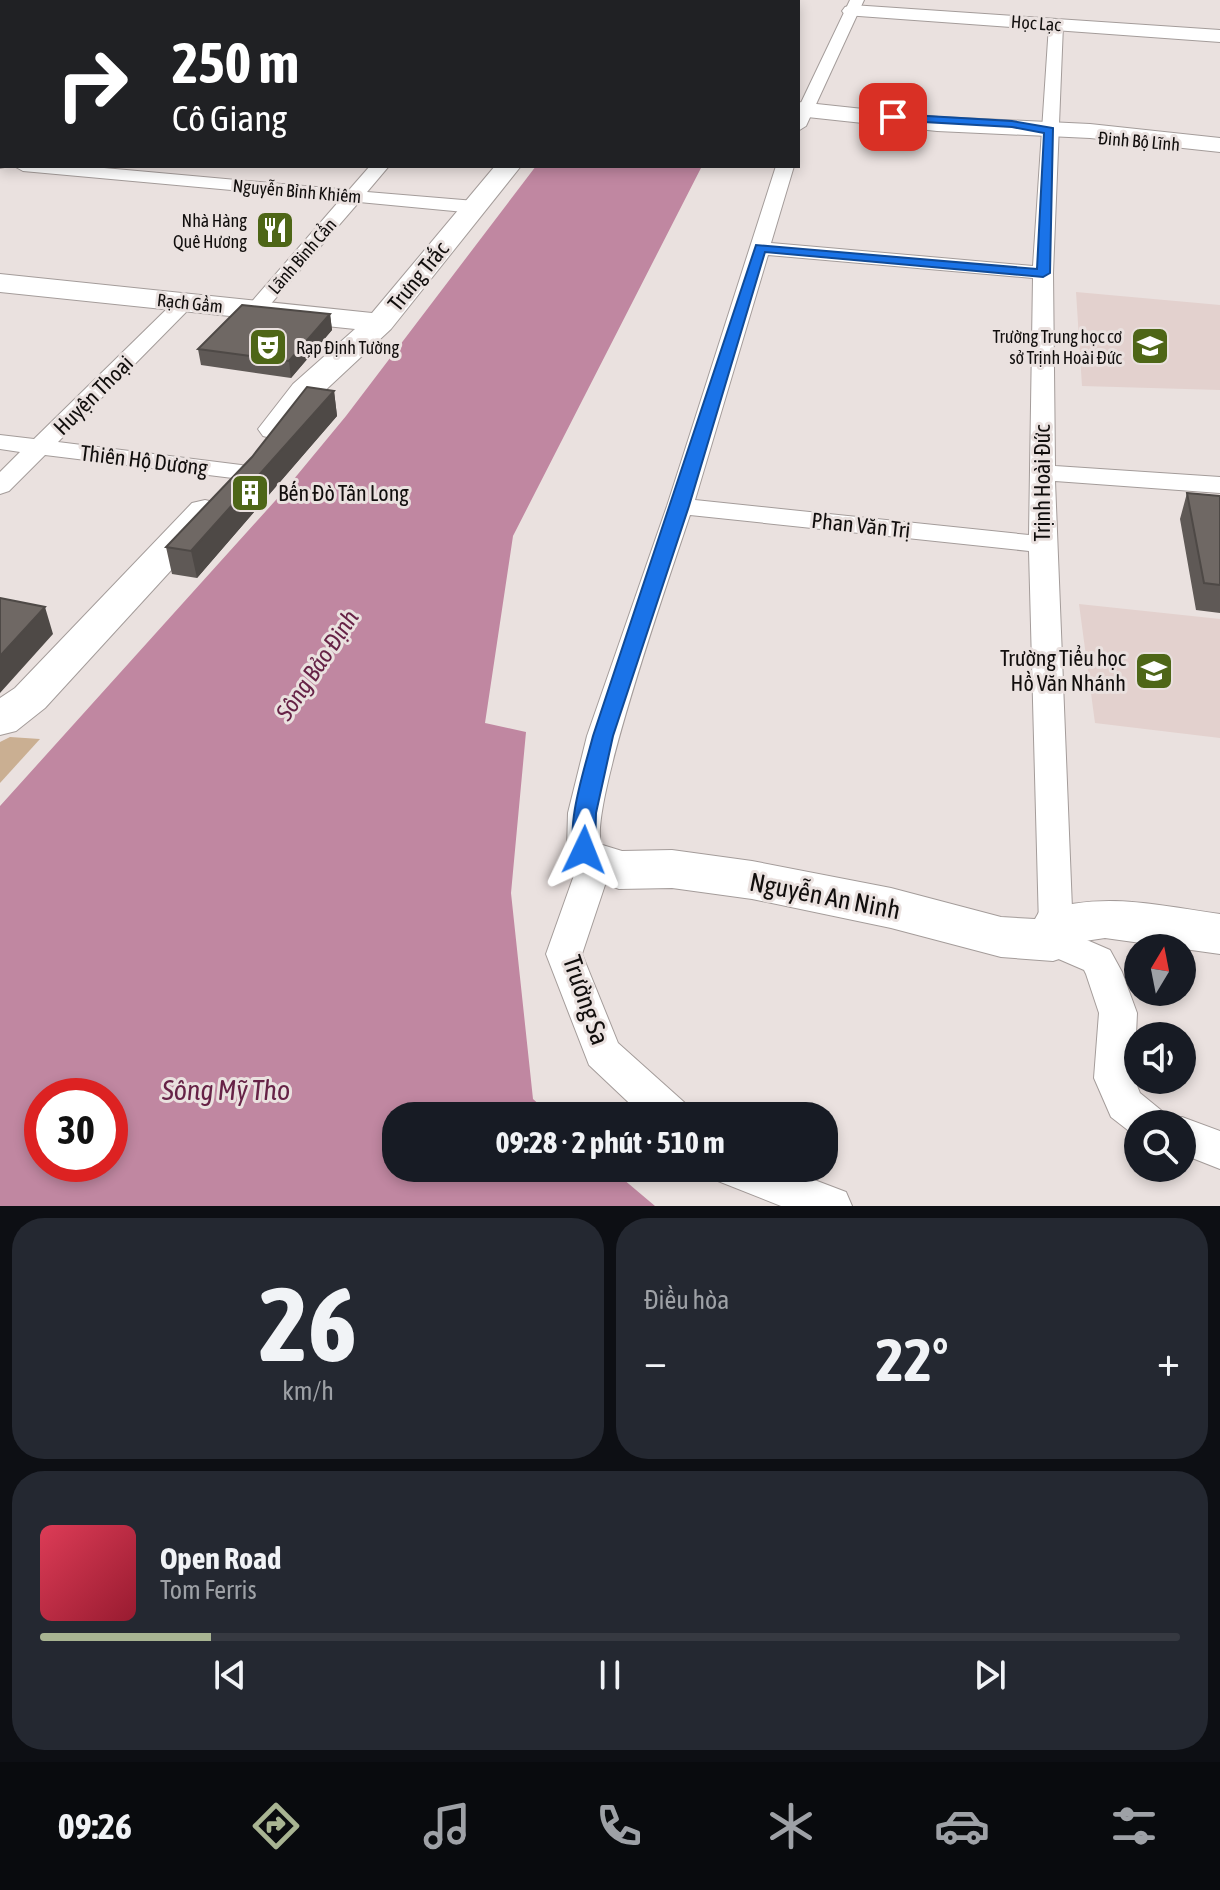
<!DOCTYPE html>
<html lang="vi">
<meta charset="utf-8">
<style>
body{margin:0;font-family:"Asap Condensed",sans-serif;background:#242831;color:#f1f3f6;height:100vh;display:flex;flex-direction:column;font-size:30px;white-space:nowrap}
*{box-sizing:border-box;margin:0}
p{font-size:26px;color:#9ea1a6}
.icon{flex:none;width:44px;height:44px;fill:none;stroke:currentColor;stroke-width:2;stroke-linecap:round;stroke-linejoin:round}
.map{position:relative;height:1206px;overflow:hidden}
.drawer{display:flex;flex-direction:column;gap:12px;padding:12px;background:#0d0f14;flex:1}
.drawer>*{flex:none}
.guide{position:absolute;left:0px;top:0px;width:800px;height:168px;box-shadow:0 4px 12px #0003;background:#202124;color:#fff;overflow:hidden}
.needle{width:52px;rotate:10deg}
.tools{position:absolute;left:1124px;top:934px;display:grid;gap:16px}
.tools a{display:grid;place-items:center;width:72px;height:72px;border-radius:50%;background:#171b24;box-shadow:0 4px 12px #0003;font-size:40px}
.speed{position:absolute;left:24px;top:1078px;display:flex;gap:16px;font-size:40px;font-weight:700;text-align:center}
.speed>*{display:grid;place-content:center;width:104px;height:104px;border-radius:50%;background:#171b24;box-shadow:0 4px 12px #0003;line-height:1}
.speed .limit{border:12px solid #d22;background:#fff;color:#111}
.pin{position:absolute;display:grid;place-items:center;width:68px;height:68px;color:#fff;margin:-34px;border-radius:16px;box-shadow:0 4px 12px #0006}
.me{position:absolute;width:88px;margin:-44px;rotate:2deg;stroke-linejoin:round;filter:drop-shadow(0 0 6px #0008)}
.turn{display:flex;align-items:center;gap:28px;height:168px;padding:0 40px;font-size:36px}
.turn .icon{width:104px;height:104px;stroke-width:2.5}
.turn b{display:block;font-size:56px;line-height:68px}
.big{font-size:60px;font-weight:700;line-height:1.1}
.drawer .widget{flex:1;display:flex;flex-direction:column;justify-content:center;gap:12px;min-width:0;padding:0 28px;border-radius:32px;background:#242831}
.drawer .dial{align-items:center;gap:0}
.dial b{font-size:104px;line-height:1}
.song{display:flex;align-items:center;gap:24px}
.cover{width:96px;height:96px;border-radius:12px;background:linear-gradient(135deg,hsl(350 70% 55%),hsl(350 70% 35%))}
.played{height:8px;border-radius:4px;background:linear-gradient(90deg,#a8b492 15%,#363941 15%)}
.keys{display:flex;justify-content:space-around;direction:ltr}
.heat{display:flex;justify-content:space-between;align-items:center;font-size:44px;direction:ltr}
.drawer .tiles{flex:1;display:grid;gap:12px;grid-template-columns:1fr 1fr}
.widget:last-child{grid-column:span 2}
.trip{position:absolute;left:382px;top:1102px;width:456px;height:80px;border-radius:32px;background:#171b24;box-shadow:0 4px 12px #0003;font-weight:700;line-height:80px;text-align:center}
.tab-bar{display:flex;height:128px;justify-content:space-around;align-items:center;background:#090b0e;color:#9ea1a6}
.tab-bar .icon{width:56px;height:56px}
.tab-bar .current{color:#a8b492}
.tab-bar b{font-size:36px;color:#f1f3f6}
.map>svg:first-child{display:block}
.built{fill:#e3d1ce}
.green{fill:#caaf92}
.water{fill:#c087a1;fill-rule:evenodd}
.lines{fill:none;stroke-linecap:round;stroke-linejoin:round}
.street-casing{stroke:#a49c9a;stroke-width:2}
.secondary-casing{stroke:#a49c9a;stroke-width:2}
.street{fill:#fff;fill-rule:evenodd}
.secondary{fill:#fff;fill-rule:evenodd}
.wall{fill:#5f5956}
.shaded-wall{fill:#4e4946}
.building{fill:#6f6864;stroke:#4e4946;stroke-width:2}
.route{fill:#1a73e8;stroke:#114b97;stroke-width:2}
.labels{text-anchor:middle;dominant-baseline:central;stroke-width:6;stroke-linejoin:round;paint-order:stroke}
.far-street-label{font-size:18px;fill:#110e0d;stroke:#eae1df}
.far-poi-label{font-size:18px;fill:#110e0d;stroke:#eae1df;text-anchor:end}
.street-label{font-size:22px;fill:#110e0d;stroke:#eae1df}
.poi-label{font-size:22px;fill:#110e0d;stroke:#eae1df;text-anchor:start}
.water-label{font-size:24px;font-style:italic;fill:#662246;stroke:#eae1df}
.near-street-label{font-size:26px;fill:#110e0d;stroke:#eae1df}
.near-water-label{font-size:28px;font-style:italic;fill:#662246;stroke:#eae1df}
</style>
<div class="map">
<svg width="1220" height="1206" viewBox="0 0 1220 1206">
<rect width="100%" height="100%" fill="#eae1df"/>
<path class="built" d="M 1076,292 L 1220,305 L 1220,390 L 1082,386 Z
M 1079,604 L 1220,619 L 1220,738 L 1095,723 Z"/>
<path class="green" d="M 10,737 L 40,739 L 0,783 L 0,742 Z"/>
<path class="water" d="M 536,166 L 702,166 L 513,536 L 485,723 L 526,732 L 511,893 L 533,1099 L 552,1116 L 396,1116 L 396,1168 L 610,1168 L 655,1206 L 0,1206 L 0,806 L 284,491 L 346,416 ZM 42,1096 L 110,1096 L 110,1164 L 42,1164 Z"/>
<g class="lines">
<g class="street-casing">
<path id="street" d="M 39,0 L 80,0 L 82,2 L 41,2 Z
M 850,0 L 864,0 L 806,126 L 798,131 L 798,109 Z
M 0,14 L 2,14 L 0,24 Z
M 1056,21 L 1063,25 L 1053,273 L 1055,466 L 1220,477 L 1220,493 L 1055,481 L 1073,934 L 1110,950 L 1122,972 L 1137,1013 L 1134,1078 L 1140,1093 L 1162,1111 L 1167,1122 L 1182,1117 L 1220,1131 L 1220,1169 L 1182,1154 L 1182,1124 L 1138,1124 L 1138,1138 L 1111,1117 L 1094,1078 L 1099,1013 L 1086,974 L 1084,970 L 1040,951 L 1035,941 L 1039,926 L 1029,551 L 690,515 C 675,561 585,816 602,846 C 605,851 610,856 613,861 L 582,954 L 618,1043 L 685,1103 L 691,1116 L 643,1116 L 589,1065 L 546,954 L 578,864 L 567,850 L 568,813 L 587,736 L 667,506 L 776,166 L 794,166 L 771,243 L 1033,266 L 1049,25 ZM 768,255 L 1033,278 L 1029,535 L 695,500 Z
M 14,166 L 82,166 L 349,190 L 370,166 L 389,166 L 367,192 L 475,201 L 484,207 L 475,213 L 359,202 L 262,314 L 255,316 L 244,310 L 248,306 L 340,200 L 23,171 Z
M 184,297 L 194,303 L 191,307 L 58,442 L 241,465 L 250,467 L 253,472 L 250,477 L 241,479 L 45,455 L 9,491 L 0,494 L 0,472 L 20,452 L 0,449 L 0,435 L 34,439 L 177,299 Z
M 712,1168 L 783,1168 L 846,1192 L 852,1206 L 781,1206 L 718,1181 Z"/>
</g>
<g class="secondary-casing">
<path id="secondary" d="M 624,0 L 644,0 L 623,2 Z
M 852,5 L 1220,30 L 1220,42 L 845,15 L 842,11 L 845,7 Z
M 0,39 L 2,39 L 2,51 L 0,51 Z
M 798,102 L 938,117 L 1090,124 L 1220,138 L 1220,152 L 1090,138 L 937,131 L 798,116 Z
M 0,152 L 2,166 L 9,166 L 0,168 Z
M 495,166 L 521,166 L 391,329 L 317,398 L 287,436 L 275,439 L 263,436 L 258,429 L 293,384 L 355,329 L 0,292 L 0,274 L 372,313 Z
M 205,500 L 218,503 L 223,511 L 218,519 L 45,708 L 16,731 L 0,735 L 0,698 L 15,688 L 192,503 Z
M 596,843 L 622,851 L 672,850 L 752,861 L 891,888 L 1001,917 L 1035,919 L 1039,912 C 1104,891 1155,905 1220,914 L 1220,954 L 1105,938 L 1078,942 L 1071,955 L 1053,961 L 1001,957 L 891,928 L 752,899 L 672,888 L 619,889 L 579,874 L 572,861 L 579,848 Z"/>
</g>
<use href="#street" class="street"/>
<use href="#secondary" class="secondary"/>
</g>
<path class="wall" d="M 330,314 L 332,330 L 291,378 L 201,365 L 198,349 Z
M 334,391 L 337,416 L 197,578 L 172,574 L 166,547 Z
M 1187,493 L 1220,496 L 1220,613 L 1196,610 L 1180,519 Z"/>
<path class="shaded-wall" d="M 330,314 L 332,330 L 291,378 L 289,361 Z
M 334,391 L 337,416 L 197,578 L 191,551 Z
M 45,607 L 53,634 L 0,693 L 0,656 Z"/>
<path class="building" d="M 83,0 L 125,0 L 153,2 L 80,2 Z
M 242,305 L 330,314 L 289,361 L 198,349 Z
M 307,387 L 334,391 L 191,551 L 166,547 L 252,457 Z
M 1187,493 L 1220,496 L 1220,585 L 1204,583 Z
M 0,598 L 45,607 L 0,656 Z"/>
<path class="route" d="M 893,114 L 1012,121 L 1053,128 L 1050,273 L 1043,277 L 765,252 L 689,506 L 613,736 L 596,813 L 595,850 L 592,856 L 584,858 L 577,856 C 563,831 586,764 593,736 L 756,245 L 1037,269 L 1044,133 L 1012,127 L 889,120 L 889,115 Z"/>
<defs>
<g id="restaurant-square" transform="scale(2)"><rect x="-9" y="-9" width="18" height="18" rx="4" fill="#4e6617" stroke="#eae1df"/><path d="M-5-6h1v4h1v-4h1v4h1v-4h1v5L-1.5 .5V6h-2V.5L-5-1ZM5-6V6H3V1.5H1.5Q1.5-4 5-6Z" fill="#fff"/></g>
<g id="school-square" transform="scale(2)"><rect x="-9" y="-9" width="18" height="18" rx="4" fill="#4e6617" stroke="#eae1df"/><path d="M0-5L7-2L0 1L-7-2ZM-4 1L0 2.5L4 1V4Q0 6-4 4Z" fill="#fff"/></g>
<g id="theatre-square" transform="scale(2)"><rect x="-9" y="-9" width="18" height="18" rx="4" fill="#4e6617" stroke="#eae1df"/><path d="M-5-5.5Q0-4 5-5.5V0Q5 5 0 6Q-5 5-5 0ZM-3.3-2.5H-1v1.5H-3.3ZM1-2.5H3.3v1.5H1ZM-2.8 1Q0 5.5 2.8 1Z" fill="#fff"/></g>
<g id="building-square" transform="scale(2)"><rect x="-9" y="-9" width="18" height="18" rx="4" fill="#4e6617" stroke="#eae1df"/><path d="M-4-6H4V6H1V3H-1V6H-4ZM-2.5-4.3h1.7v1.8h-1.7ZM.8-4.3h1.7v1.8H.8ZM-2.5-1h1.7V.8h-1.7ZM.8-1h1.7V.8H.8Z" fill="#fff"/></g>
</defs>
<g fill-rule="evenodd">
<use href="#restaurant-square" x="275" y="230"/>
<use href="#school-square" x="1150" y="346"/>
<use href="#theatre-square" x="268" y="347"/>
<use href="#building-square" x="250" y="493"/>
<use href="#school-square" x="1154" y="671"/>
</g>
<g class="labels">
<g class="far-street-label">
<text transform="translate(1036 23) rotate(4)">Học Lạc</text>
<text transform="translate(1139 141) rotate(5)">Đinh Bộ Lĩnh</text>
<text transform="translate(297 191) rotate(5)">Nguyễn Bỉnh Khiêm</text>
<text transform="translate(302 256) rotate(-49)">Lãnh Binh Cẩn</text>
<text transform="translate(190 303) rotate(6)">Rạch Gầm</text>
</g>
<g class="far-poi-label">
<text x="247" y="220">Nhà Hàng<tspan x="247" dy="21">Quê Hương</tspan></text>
<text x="1122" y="336">Trường Trung học cơ<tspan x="1122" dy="21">sở Trịnh Hoài Đức</tspan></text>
<text x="296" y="347" text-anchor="start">Rạp Định Tường</text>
</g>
<g class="street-label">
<text transform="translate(418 276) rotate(-51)">Trưng Trắc</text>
<text transform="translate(93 395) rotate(-45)">Huyện Thoại</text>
<text transform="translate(144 460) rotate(7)">Thiên Hộ Dương</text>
<text transform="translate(1042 483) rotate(-90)">Trịnh Hoài Đức</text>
<text transform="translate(861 525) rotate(6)">Phan Văn Trị</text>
</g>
<g class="poi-label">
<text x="278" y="493">Bến Đò Tân Long</text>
<text x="1126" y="658" text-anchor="end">Trường Tiểu học<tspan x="1126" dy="25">Hồ Văn Nhánh</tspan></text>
</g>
<g class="water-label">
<text transform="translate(317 665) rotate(-56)">Sông Bảo Định</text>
</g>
<g class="near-street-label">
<text transform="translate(825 896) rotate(11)">Nguyễn An Ninh</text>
<text transform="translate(586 1000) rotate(71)">Trường Sa</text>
</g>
<g class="near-water-label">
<text x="226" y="1090">Sông Mỹ Tho</text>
</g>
</g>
</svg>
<div class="tools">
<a><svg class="needle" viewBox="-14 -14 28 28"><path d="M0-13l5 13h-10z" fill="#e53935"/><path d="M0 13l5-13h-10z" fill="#9ea1a6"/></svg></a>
<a><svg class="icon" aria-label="sound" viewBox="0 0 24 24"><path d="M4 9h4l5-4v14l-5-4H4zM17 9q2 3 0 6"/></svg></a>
<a><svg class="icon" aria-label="search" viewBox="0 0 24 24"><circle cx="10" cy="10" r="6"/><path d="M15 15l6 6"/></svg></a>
</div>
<div class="speed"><div class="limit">30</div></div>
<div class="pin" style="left:893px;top:117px;background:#d93025"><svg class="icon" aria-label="arrive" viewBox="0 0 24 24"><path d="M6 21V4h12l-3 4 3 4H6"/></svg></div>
<svg class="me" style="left:584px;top:850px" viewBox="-20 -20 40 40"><path d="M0-17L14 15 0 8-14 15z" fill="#1a73e8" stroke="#fff" stroke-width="4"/></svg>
<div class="trip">09:28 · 2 phút · 510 m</div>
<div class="guide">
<div class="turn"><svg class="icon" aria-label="right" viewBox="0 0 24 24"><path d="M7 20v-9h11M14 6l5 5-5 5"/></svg><div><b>250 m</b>Cô Giang</div></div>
</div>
</div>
<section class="drawer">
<div class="tiles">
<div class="widget dial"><b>26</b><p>km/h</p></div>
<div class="widget"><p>Điều hòa</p>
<div class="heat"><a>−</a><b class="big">22°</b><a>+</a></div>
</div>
<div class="widget">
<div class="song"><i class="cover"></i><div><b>Open Road</b><p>Tom Ferris</p></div></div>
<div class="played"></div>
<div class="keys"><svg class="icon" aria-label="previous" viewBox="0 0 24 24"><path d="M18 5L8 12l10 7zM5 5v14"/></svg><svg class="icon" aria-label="pause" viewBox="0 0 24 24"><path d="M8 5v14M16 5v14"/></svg><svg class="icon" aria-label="next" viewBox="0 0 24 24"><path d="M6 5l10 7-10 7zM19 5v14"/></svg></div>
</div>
</div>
</section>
<nav class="tab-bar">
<b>09:26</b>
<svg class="icon current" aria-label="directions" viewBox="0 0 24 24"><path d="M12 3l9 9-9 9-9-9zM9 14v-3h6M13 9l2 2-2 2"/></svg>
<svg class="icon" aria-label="music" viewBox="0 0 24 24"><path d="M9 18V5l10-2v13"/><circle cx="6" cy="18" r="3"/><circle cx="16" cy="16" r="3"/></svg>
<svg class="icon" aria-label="phone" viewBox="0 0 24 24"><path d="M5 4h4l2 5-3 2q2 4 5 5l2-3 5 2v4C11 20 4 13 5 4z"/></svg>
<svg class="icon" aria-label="climate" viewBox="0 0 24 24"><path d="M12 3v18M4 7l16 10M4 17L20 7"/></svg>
<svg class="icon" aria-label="car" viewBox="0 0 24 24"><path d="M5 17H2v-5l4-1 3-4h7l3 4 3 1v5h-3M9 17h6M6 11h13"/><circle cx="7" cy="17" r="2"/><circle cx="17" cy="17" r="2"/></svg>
<svg class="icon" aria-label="filters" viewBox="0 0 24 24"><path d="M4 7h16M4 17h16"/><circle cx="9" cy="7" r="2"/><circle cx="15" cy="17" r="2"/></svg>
</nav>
